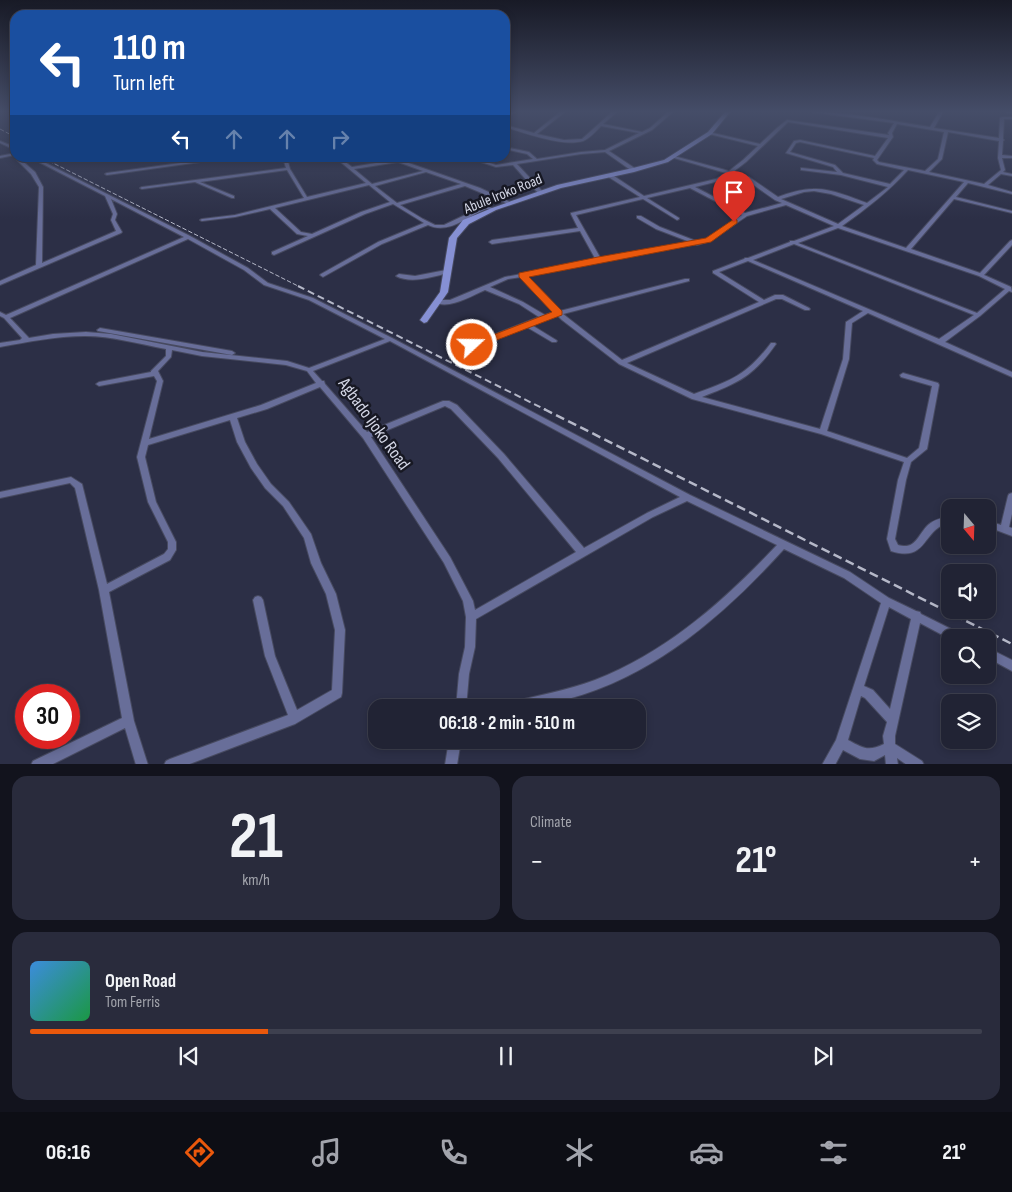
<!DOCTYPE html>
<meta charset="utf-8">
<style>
body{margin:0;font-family:"Sofia Sans Condensed",sans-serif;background:#292b3c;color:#f1f3f6;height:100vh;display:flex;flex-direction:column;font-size:19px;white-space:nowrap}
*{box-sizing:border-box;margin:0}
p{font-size:16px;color:#a2a4ac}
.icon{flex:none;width:28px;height:28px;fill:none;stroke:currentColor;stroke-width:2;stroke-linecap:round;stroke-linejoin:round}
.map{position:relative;height:764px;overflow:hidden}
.drawer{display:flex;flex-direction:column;gap:12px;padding:12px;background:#12131d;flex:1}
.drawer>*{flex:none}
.hud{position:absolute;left:10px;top:10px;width:500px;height:152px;border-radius:15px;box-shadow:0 2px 8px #0003,0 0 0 1px #3e404f;background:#1a4fa0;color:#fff;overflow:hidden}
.needle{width:32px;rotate:161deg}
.fabs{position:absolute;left:941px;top:499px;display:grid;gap:10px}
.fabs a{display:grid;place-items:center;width:55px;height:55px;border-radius:10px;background:#212334;box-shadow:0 2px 8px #0003,0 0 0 1px #3e404f;font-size:25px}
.speed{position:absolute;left:15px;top:684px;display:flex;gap:10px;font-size:25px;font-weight:700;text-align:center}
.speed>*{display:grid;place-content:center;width:65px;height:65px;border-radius:50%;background:#212334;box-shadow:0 2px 8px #0003,0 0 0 1px #3e404f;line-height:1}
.speed .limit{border:8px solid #d22;background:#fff;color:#111}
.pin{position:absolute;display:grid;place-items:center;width:42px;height:42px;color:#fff;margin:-51px -21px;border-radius:50% 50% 50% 0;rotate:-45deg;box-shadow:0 0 5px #0007}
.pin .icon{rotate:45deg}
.me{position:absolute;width:55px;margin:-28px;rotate:69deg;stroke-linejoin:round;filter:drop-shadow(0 0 4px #0008)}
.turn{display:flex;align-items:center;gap:18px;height:105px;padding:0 20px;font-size:22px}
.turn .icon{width:65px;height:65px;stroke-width:2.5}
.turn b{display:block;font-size:35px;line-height:42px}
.lanes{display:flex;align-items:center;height:48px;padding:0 20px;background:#0003;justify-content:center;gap:25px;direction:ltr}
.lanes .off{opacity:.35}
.big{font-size:38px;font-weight:700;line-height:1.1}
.drawer .widget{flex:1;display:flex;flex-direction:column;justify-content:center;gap:8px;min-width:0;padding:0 18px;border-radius:15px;background:#292b3c}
.drawer .dial{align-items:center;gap:0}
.dial b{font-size:65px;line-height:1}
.song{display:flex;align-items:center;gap:15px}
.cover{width:60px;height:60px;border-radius:8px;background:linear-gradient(135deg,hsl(210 70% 55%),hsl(140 70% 35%))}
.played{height:5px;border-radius:2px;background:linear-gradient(90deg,#ea580c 25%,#3e404f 25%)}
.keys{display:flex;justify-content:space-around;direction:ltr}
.heat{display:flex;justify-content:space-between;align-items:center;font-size:28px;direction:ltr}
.drawer .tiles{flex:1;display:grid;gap:12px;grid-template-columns:1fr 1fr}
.widget:last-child{grid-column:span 2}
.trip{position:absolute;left:368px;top:699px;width:278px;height:50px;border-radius:15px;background:#212334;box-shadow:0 2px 8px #0003,0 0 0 1px #3e404f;font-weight:700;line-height:50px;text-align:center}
.tab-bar{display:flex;height:80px;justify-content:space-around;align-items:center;background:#0d0e15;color:#a2a4ac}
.tab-bar .icon{width:35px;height:35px}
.tab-bar .current{color:#ea580c}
.tab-bar b{font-size:22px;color:#f1f3f6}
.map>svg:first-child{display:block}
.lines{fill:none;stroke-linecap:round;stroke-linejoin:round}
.street-casing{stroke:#474a60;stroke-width:2}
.secondary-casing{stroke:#474a60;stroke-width:2}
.street{fill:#686e99;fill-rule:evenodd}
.secondary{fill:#8690d4;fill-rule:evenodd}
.rail-far2{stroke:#b5b8c8;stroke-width:1;stroke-dasharray:4.5 2;stroke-linecap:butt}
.rail-far1{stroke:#b5b8c8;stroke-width:2;stroke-dasharray:7 4;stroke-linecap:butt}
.rail{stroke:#b5b8c8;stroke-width:2.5;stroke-dasharray:9 4.5;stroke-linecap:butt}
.route{fill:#ea580c;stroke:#983908}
.labels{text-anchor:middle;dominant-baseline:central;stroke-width:5;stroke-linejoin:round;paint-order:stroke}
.far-street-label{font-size:15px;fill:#d4d7e6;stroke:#171823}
.street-label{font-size:18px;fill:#d4d7e6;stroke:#171823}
</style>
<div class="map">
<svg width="1012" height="765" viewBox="0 0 1012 765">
<rect width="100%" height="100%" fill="#2c2f46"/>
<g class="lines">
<g class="street-casing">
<path id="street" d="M 511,112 L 516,112 L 505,118 L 505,116 Z
M 560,112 L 565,112 L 537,134 L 564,140 L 582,139 L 612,112 L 617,112 L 603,124 L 642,132 L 650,128 L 668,112 L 673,112 L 652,130 L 609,151 L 636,169 L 636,171 L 632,171 L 605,152 L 581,154 L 517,164 L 542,191 L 542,193 L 538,193 L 513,165 L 496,167 L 469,158 L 474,158 L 496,165 L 533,159 L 527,154 L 505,149 L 505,147 L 529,152 L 537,159 L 581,152 L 605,150 L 639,133 L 601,126 C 596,131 589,139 583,141 C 563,147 525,133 505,127 L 505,125 L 534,133 Z
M 811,112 C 851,112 891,121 930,127 L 939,112 L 943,112 L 934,128 L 999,138 L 1000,118 L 1002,117 L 1012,117 L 1012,119 L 1004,119 L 1003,139 L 1004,140 L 1003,141 L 1002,155 L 1012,156 L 1012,158 L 1002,158 L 1005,170 L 1003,172 L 1012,174 L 1012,176 L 1001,174 L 988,185 L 1012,192 L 1012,194 L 968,183 L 956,197 L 1012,211 L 1012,213 L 954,199 L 911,249 L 980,273 L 1010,241 L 1012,240 L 1012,245 L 984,275 L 1011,287 L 1012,292 L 1009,291 L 980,316 L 945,342 L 1012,372 L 1012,377 L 868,313 L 852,323 L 849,359 L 827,431 L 907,458 L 919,448 L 932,386 L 901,377 L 900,375 L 903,373 L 938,383 L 939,385 L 927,449 L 911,462 L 906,480 L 895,539 L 898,545 C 916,550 917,536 928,525 C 935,519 942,518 950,516 L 950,522 C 921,530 928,563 891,551 L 887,539 L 898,480 L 904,462 L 821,434 L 692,399 L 619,364 L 562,320 L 557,315 L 530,324 L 556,340 L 557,341 L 556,342 L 552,342 L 525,326 L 474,346 L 470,346 L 469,345 L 470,344 L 539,317 L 519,304 L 485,290 C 471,296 449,310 434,302 L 437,300 L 450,300 L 505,277 L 596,260 L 580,231 L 492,244 L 489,242 L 492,240 L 578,228 L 571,214 L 571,213 L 640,197 L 607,176 L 607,174 L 611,174 L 644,196 L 716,179 L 726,173 L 674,158 L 674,156 L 729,171 L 743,160 L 758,146 L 709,134 L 709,132 L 760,144 L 777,128 L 787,120 L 889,135 L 888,133 L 894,123 ZM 788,122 L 888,138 L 875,156 L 800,140 L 794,141 L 786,153 L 833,167 L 837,172 L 802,168 L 801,168 L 801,170 L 841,175 L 888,187 L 867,203 C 850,197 831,188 813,189 C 801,189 789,193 778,197 L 749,177 L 733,172 L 746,162 ZM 897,124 L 944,132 L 938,159 L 925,171 L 879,162 L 877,160 L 893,137 L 892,133 ZM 948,132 L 999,141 L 998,158 L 1001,170 L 984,184 L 929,172 L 942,159 ZM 800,142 L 874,158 L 873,160 L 877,164 L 904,170 L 890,184 L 843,173 L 835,165 L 790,152 L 796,143 ZM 908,170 L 964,182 L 906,248 L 842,226 C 866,209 888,192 908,170 ZM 730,174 L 745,179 L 775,200 L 782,203 L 745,213 L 695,187 L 719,181 ZM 690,188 L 742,215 L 706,239 L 696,241 L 660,227 L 641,216 L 637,216 L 637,218 L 656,229 L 690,242 L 601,259 L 576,215 L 643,199 L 677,220 L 679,219 L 679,218 L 647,198 ZM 814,191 L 831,194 L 864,205 L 838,224 L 781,199 L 804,192 ZM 786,205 L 834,226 L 794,241 L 790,241 L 790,242 L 748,258 L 745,258 L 744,259 L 713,271 L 713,273 L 759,302 L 622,360 L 563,314 L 689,281 L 689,279 L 685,279 L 560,311 L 526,276 L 695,244 L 697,245 L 710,241 L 747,216 ZM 838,228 L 979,276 L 1005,289 L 977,313 L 798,243 ZM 794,244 L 974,315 L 939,339 L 753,260 ZM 748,261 L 863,311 L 846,322 L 843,359 L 820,429 L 702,397 C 738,383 753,377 776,344 L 775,343 L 771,343 C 747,375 731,381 694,394 L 627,363 L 776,299 L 782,299 L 805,310 L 809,310 L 810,309 L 809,308 L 783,295 L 775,295 L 764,300 L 719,272 ZM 521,277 L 554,312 L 545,315 L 523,302 L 490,287 L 508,279 Z
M 1006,112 L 1012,112 L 1012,114 L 1007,113 Z
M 0,141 L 15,147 L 15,150 L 0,143 Z
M 15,153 L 15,155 L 0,158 L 0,156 Z
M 15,158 L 19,158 L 35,172 L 43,187 L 42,263 L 116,231 L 111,220 L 113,214 L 105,196 L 33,159 L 32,158 L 36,158 L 190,236 L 248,268 L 268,283 L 313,298 L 392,338 L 690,495 L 850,572 L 889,598 L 916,611 L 920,612 L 921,614 L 963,635 L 964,638 L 950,638 L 950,639 L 920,623 L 895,736 L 895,744 L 922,761 L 924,765 L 907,765 L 897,758 L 898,765 L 886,765 L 885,755 L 874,761 L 860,759 L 843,750 L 835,765 L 822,765 L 836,740 L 881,603 L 844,578 L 784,549 C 725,614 656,675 568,699 C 557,702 544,707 531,708 C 521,708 511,708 501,708 L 502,704 L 506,703 C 536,696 566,691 595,680 C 667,652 724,601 777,545 L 687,501 L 653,517 L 476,619 L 475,647 L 469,674 L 466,708 L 456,708 L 459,674 L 465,647 L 466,617 L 463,601 L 444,563 L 363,438 L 320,387 L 267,409 L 237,418 L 245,442 L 257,464 L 271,484 L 289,502 L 311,534 L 321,563 L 336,594 L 345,630 L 342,693 L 341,697 L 295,724 L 187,765 L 164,765 L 166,761 L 170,759 L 288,715 L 265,656 L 253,600 L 255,597 L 258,596 L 261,597 L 263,600 L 275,656 L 297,710 L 332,690 L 335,630 L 326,594 L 311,563 L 304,538 L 283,506 L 265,488 L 251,468 L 237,442 L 230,420 L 148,445 L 145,457 L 156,502 L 176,542 L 176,550 L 170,560 L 109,592 L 134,721 L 148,765 L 136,765 L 125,728 L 51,765 L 31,765 L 33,761 L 122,718 L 99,590 L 75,488 L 70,483 L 0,498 L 0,492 L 71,477 L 82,484 L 107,584 L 164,554 L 168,549 L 168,542 L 148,502 L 137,457 L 157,381 L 154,376 L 99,386 L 96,384 L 99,382 L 151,372 L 151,371 L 166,356 L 166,349 C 139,344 112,336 85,336 C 56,336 28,342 0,347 L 0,343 L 20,340 L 22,338 L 4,318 L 0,316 L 0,312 L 6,315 L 184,237 L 111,199 L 117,214 L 115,220 L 122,232 L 121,233 L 0,285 L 0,281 L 36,265 L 39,187 L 31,174 ZM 188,239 L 244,270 L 264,285 L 309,300 L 385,339 L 309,368 L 287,361 L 202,352 L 111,334 L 86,332 L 53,334 L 29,338 L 10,318 ZM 390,341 L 680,497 L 647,513 L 584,548 L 504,454 L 457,405 L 449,401 L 443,401 L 367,432 L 325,384 L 324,381 L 322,381 L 313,371 ZM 172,350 L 202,356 L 286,365 L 307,371 L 316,383 L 261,405 L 149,439 L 163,381 L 158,371 L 171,357 ZM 445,406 L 451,409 L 498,458 L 576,552 L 475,610 L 473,601 L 450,557 L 371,437 ZM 889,607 L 911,619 L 890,709 L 873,690 L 864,686 ZM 861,696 L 865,698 L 887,722 L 883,736 L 884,744 C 868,752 863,748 848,740 Z
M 217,158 L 224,158 L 222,159 L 107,175 L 105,174 L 107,173 Z
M 283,158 L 287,158 L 290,169 L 307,197 L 366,183 L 337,159 L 336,158 L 340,158 L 352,167 L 394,160 L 396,159 L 417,158 L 416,159 L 403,161 L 480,188 L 512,203 L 508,204 L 465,186 L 400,205 L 423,219 L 435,225 L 444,225 L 484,206 L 496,209 L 494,210 L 486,209 C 468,216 449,235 428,225 L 382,244 L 323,277 L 320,275 L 321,274 L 378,242 L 424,223 L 393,204 L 365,214 L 274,255 L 272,254 L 272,252 L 308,236 L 297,234 L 270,209 L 235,217 L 202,221 L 200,220 L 202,219 L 235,215 L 304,198 L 287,170 L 200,182 L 234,196 L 234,198 L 232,198 L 195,182 L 142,189 L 140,188 L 142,187 L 286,168 ZM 398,162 L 423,171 L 372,184 L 354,169 ZM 426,172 L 461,184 L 397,203 L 375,186 ZM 369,185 L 390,202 L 361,212 L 312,234 L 301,232 L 275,208 Z
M 446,270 L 448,271 L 448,273 C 432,277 411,284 396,276 L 399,274 L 415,276 Z
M 100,328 L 232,351 L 235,353 L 232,355 L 98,331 L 97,330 Z
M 1012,493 L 1012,514 L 1009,527 L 1012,528 L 1012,536 L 988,527 L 988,521 L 1001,525 L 1008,496 L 1009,494 Z
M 988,648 L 1012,660 L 1012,671 L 988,658 Z
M 449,740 L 461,740 L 457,765 L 445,765 Z"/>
</g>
<g class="secondary-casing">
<path id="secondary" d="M 725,112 L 730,112 L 712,134 L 668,162 L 634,172 L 561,188 L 496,210 L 469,224 L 457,238 L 448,292 L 427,322 L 424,323 L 420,320 L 440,292 L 449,238 L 463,220 L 492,208 L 557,185 L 633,168 L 664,160 L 708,132 Z"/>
</g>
<use href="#street" class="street"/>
<use href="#secondary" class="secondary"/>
<path class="rail-far2" d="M 0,129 L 15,137
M 43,158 L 300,287"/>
<path class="rail-far1" d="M 298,286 L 546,410"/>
<path class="rail" d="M 544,409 L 1012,644"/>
</g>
<linearGradient id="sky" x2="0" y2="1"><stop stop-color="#181a26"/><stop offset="0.51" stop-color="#454d68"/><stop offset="1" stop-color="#454d68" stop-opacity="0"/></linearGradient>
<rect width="1012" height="219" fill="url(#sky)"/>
<path class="route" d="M 734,219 L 737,220 L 737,223 L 711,242 L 529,277 L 562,311 L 562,315 L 476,348 L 472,348 L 467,345 L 552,312 L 519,277 L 519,273 L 598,257 L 706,238 Z"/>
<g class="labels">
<g class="far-street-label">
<text transform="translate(503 194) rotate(-22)">Abule Iroko Road</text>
</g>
<g class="street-label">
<text transform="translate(374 424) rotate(54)">Agbado Ijoko Road</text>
</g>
</g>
</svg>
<div class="fabs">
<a><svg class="needle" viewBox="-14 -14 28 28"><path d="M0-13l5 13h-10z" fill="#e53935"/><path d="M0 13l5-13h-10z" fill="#a2a4ac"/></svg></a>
<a><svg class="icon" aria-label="sound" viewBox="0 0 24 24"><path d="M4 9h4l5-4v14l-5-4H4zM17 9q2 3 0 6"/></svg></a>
<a><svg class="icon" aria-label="search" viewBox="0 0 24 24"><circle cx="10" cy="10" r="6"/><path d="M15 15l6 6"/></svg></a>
<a><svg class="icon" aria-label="layers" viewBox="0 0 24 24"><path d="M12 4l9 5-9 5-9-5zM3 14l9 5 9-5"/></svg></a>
</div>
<div class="speed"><div class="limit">30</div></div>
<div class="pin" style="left:734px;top:222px;background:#d93025"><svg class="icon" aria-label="arrive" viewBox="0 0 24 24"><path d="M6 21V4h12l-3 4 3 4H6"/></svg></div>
<svg class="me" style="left:472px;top:345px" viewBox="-20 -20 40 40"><circle r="17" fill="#ea580c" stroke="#fff" stroke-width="3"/><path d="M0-11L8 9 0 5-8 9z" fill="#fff"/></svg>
<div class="trip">06:18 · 2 min · 510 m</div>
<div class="hud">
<div class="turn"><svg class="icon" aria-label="left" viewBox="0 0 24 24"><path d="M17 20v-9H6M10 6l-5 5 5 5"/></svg><div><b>110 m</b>Turn left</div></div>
<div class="lanes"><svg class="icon" aria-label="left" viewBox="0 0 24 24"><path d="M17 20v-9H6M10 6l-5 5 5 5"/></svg><svg class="icon off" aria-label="ahead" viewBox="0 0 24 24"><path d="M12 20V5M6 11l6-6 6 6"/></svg><svg class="icon off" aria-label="ahead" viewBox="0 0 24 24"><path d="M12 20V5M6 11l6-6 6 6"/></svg><svg class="icon off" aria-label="right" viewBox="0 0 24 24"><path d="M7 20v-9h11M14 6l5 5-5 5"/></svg></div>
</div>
</div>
<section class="drawer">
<div class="tiles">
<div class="widget dial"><b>21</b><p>km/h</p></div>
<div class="widget"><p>Climate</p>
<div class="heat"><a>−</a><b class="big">21°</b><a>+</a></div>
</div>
<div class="widget">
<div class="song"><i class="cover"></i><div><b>Open Road</b><p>Tom Ferris</p></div></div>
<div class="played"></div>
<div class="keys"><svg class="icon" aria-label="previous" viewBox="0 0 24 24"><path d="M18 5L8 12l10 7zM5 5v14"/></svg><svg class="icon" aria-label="pause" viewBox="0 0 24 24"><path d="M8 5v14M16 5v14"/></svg><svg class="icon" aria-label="next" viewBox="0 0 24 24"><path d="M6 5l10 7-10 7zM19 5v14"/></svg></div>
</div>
</div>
</section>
<nav class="tab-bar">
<b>06:16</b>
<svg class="icon current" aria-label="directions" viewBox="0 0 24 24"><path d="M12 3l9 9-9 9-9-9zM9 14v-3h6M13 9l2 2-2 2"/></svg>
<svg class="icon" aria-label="music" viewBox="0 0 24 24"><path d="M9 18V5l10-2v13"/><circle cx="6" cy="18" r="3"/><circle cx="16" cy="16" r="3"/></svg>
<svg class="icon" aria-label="phone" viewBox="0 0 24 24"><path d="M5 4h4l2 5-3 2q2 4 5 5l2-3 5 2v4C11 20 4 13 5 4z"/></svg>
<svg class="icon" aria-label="climate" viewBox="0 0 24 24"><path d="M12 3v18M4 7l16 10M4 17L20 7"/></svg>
<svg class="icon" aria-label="car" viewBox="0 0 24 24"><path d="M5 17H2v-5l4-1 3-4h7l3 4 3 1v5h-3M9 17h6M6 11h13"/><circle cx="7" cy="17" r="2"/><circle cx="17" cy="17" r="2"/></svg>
<svg class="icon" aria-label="filters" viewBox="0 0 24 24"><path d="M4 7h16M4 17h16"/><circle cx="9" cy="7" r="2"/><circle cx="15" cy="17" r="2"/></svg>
<b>21°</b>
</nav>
